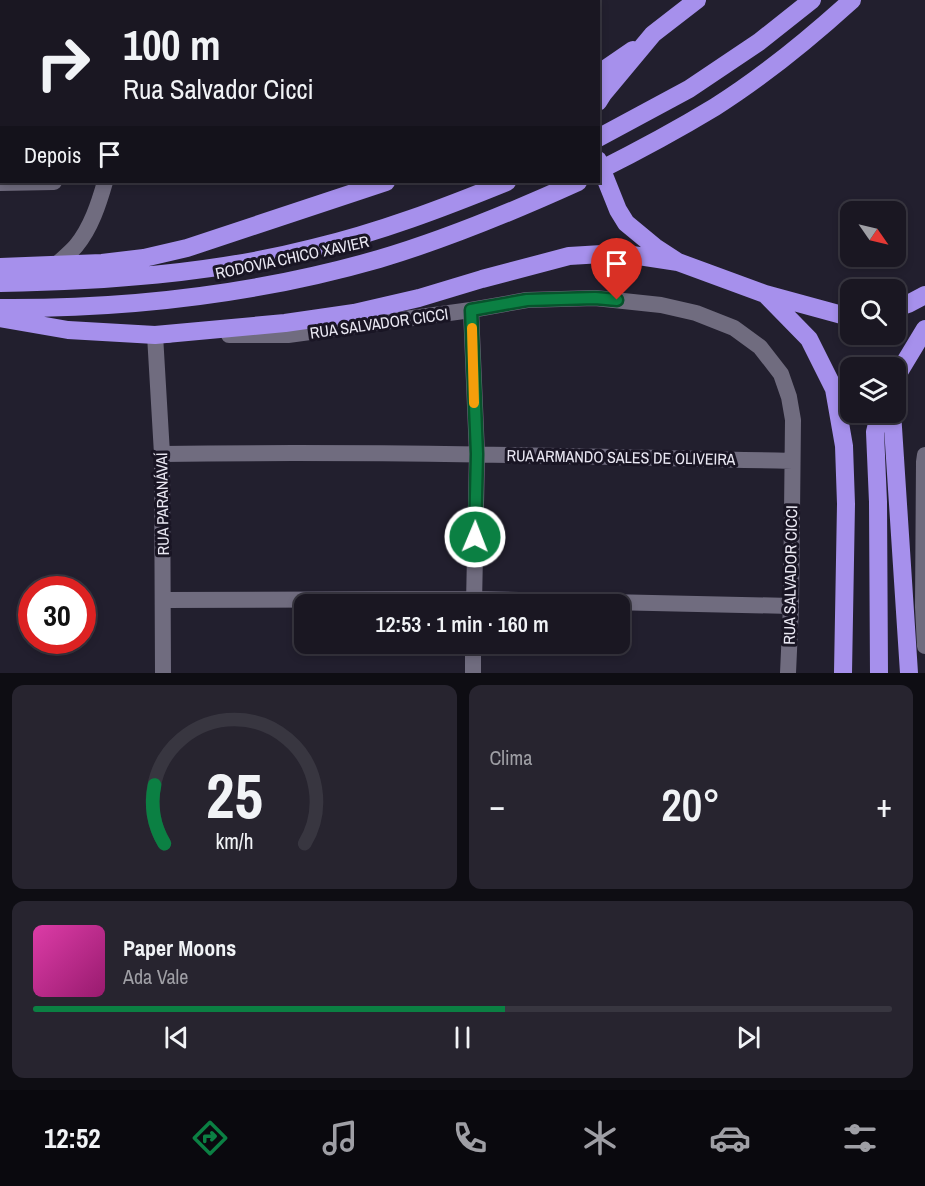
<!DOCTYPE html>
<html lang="pt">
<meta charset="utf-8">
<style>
body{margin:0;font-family:"Archivo Narrow",sans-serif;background:#27242f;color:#f1f3f6;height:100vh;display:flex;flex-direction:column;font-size:22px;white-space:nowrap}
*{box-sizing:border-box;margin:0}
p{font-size:20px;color:#9f9fa5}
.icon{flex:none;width:33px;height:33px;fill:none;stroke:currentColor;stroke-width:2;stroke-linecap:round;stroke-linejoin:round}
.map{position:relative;height:673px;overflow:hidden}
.drawer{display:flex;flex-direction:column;gap:12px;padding:12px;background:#0e0d13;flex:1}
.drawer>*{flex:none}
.hud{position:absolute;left:0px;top:0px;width:600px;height:183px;box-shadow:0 3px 9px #0003,0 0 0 2px #383640;background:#1a1722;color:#f1f3f6;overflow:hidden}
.needle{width:39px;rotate:124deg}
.buttons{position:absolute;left:840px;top:201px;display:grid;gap:12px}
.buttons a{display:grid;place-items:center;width:66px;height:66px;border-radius:12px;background:#1a1722;box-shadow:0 3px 9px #0003,0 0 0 2px #383640;font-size:30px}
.speed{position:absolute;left:18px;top:576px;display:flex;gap:12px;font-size:30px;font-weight:700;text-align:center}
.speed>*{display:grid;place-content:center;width:78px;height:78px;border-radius:50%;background:#1a1722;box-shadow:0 3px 9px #0003,0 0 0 2px #383640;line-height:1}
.speed .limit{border:9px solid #d22;background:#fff;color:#111}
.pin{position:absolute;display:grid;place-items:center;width:51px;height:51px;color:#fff;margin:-62px -26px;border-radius:50% 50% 50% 0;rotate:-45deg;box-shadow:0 0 6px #0007}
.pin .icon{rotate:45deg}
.me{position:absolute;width:66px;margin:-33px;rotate:1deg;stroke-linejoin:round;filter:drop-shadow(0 0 4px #0008)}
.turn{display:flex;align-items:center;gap:21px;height:126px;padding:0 24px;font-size:27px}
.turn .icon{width:78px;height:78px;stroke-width:2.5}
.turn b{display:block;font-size:42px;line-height:51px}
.then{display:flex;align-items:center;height:57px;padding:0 24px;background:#0003;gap:12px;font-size:22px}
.big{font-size:45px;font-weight:600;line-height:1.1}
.drawer .widget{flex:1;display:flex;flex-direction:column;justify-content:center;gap:9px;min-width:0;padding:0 21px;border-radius:12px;background:#27242f}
.drawer .dial{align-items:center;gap:0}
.dial svg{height:156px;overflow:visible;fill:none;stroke:#383640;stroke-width:7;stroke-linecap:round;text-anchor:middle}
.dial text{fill:#f1f3f6;stroke:none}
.song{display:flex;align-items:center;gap:18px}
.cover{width:72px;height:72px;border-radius:9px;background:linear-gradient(135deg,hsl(320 70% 55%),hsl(320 70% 35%))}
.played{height:6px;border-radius:3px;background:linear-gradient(90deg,#0b8043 55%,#383640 55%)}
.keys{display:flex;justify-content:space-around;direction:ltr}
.heat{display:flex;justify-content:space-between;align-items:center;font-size:33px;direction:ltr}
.drawer .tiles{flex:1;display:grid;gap:12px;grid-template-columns:1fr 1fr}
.widget:last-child{grid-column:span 2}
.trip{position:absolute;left:294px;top:594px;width:336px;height:60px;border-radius:12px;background:#1a1722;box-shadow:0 3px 9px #0003,0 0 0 2px #383640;font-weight:600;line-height:60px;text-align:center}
.dock{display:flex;height:96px;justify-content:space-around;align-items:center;background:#0a090e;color:#9f9fa5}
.dock .icon{width:42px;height:42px}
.dock .on{color:#0b8043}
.dock b{font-size:27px;color:#f1f3f6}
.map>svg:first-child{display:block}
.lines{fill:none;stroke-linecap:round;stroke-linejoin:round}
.minor{stroke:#706c7f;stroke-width:16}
.tertiary{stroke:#706c7f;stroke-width:16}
.motorway{stroke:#a690ec;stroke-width:18}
.route-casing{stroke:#07532c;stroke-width:15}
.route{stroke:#0b8043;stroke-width:10}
.slow{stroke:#f59e0b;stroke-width:10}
.labels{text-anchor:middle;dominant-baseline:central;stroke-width:6;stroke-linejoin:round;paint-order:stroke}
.street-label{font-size:16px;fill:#eae8f3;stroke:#191524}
</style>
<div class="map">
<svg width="925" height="673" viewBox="0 0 925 673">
<rect width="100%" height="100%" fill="#221f2e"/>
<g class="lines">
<path class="minor" d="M 0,183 L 54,182
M 56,265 C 62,259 70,253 76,246 C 91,228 99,203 105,182
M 471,310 L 477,454 L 474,604
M 229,335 L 288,335 L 471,310 L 527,300 L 595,298 L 661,305 L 696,313 L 734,328 L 760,347 L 781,374 L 789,397 L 793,420 L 791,606 L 788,673
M 162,454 C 372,451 582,456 792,461
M 925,455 L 924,462 L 923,607 L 925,646
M 163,600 L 474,599 L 791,606
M 163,673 L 162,454 L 155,335 L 168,335
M 473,673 L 473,644"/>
<path class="tertiary" d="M 374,0 L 375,2
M 416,0 L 417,2
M 570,2 L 572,0"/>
<path class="motorway" d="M 598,74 L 633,50
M 598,102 L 603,94 L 653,34 L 697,0
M 598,138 L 689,89 L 759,42 L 812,0
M 598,160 L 618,210 L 626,223 L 655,247 L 678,262 L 765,294 L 842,315 L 850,316
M 598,171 C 638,151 677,130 715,107 C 764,76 809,39 852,0
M 0,267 L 102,263 L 144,258 L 187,248 L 386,182
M 0,283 C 104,281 211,274 313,248 C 380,232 443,208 507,182
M 765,294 L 809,339 L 834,389 L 844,446 L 846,504 L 843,673
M 0,308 C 127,309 257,294 379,259 C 447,239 514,211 578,182
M 896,308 L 908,304 L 925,295
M 0,318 L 68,330 L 155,335 L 285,323 L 354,313 L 419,298 L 482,279 L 569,256 L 619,253 L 678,262
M 896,377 L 925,329
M 892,412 L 909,673
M 879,673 L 878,502 L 875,432 L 880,412"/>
</g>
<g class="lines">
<g class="route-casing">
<path id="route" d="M 475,537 L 477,454 L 471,310 L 527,300 L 595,298 L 617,300"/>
</g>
<use href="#route" class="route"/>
<path class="slow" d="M 472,328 L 474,403"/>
</g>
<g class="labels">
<g class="street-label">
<text transform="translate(292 257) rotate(-12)">RODOVIA CHICO XAVIER</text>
<text transform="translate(379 323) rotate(-8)">RUA SALVADOR CICCI</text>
<text transform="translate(621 457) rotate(1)">RUA ARMANDO SALES DE OLIVEIRA</text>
<text transform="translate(162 504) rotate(-91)">RUA PARANÁVAÍ</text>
<text transform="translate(790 575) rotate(-89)">RUA SALVADOR CICCI</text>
</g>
</g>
</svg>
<div class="buttons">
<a><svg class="needle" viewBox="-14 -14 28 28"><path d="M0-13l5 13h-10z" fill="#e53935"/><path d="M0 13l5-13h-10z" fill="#9f9fa5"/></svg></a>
<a><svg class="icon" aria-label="search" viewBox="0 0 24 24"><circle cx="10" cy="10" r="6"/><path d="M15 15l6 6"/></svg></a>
<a><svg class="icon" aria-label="layers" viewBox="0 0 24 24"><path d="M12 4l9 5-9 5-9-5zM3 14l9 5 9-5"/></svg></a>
</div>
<div class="speed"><div class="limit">30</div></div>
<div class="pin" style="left:617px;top:300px;background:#d93025"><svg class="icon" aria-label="arrive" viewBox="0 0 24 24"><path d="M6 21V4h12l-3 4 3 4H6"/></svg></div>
<svg class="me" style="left:475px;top:537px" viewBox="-20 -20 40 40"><circle r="17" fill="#0b8043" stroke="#fff" stroke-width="3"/><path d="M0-11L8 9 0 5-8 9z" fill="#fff"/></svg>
<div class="trip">12:53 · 1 min · 160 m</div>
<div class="hud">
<div class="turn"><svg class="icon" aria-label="right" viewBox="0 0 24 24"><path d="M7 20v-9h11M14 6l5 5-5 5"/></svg><div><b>100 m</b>Rua Salvador Cicci</div></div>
<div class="then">Depois<svg class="icon" aria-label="arrive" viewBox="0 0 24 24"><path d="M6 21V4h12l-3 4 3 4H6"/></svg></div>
</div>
</div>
<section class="drawer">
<div class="tiles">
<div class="widget dial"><svg viewBox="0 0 100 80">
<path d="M14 69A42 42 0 1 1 86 69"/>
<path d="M14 69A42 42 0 0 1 9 39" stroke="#0b8043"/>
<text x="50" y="56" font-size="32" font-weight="700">25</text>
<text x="50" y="72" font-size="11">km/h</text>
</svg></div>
<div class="widget"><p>Clima</p>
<div class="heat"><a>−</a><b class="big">20°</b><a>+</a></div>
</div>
<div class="widget">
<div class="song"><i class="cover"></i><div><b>Paper Moons</b><p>Ada Vale</p></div></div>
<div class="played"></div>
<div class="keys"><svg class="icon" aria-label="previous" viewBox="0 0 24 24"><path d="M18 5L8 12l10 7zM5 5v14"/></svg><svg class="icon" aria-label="pause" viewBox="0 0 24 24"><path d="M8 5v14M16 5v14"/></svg><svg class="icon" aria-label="next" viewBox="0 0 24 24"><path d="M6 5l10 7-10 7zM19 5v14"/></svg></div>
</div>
</div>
</section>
<nav class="dock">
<b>12:52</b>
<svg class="icon on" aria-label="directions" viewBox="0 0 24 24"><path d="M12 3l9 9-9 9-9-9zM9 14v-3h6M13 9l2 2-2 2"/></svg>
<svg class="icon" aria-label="music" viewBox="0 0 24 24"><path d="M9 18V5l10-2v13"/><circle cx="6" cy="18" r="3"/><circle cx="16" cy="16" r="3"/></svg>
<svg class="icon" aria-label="phone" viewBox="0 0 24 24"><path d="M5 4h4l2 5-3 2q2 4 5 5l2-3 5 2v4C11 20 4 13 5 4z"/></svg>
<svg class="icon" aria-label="climate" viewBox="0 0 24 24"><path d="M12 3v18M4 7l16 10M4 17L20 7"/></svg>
<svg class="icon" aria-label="car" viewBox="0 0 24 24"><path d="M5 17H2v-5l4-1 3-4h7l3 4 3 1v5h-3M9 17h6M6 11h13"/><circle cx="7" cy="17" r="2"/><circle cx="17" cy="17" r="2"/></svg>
<svg class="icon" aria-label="filters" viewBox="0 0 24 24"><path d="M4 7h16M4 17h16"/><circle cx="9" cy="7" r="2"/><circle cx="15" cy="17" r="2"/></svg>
</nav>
